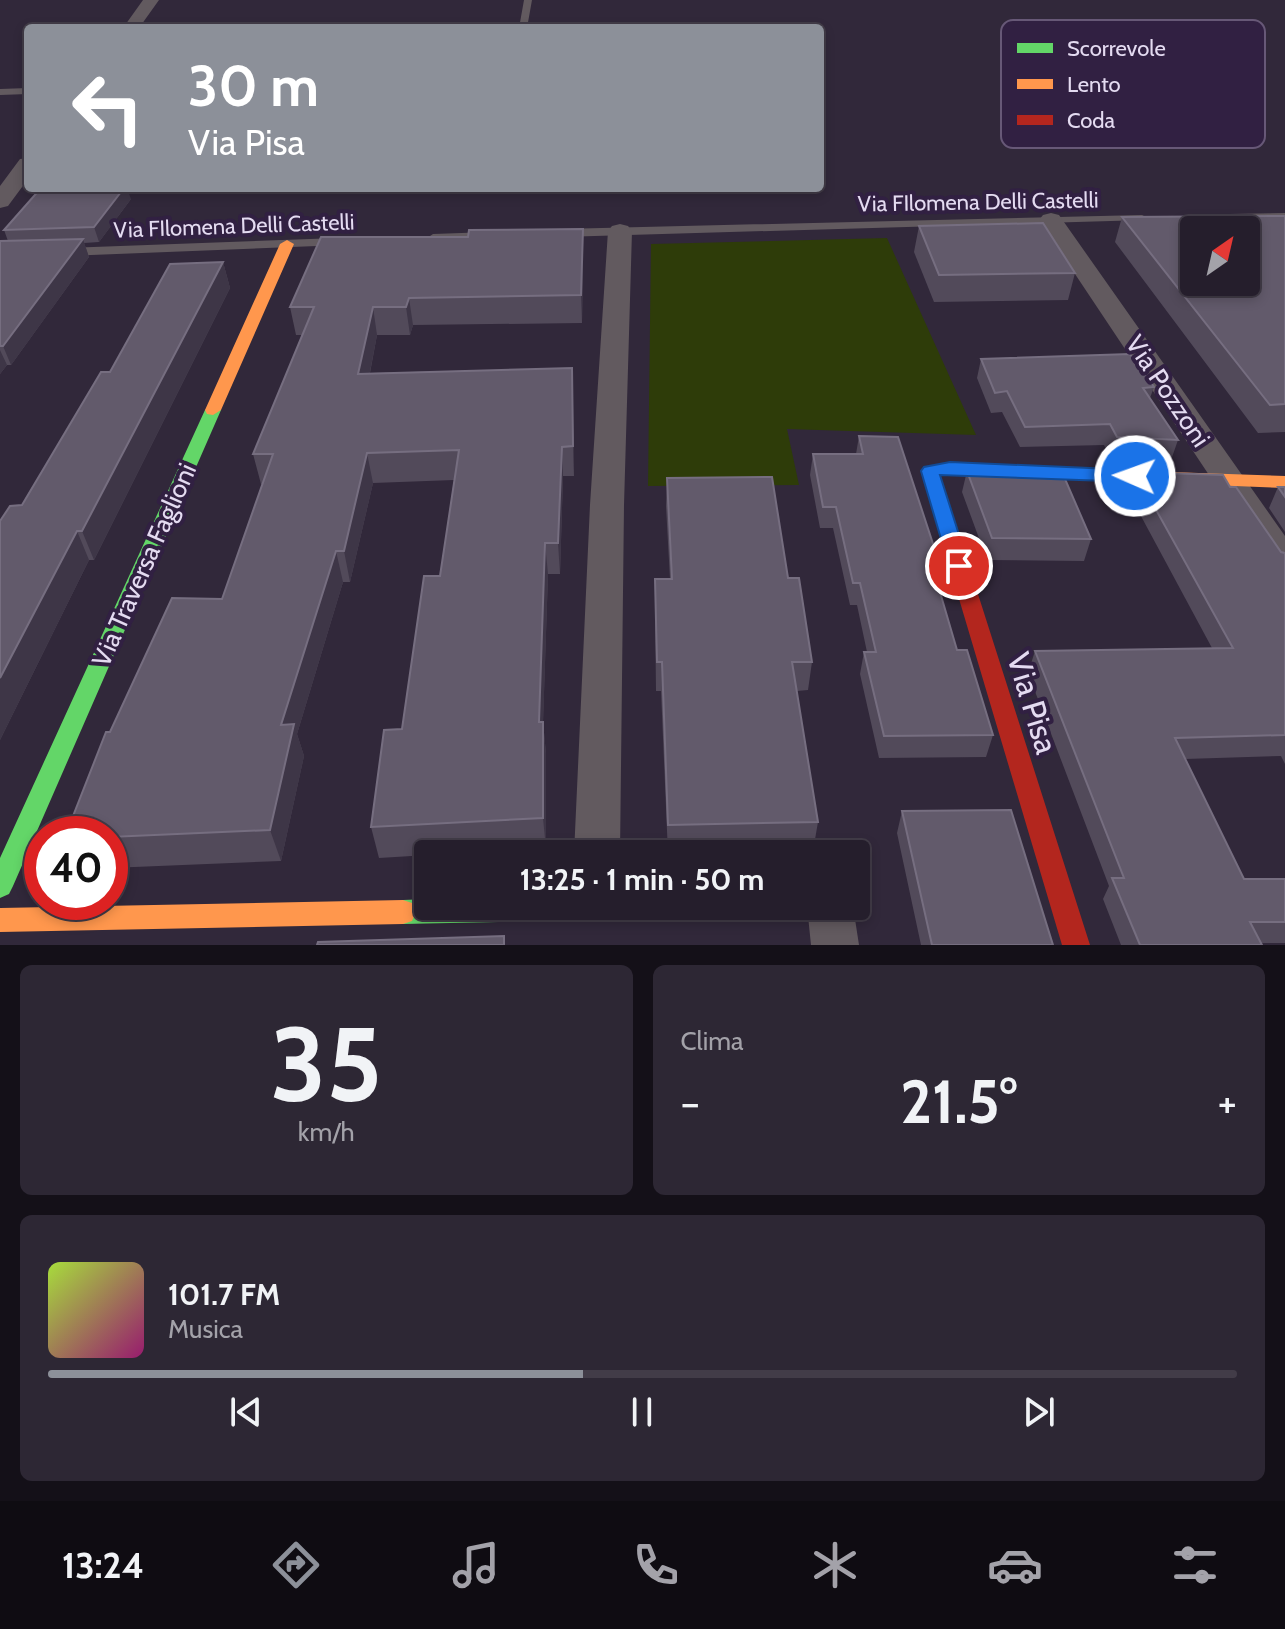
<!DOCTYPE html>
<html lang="it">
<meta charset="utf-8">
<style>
body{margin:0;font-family:Cabin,sans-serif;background:#2d2734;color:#f1f3f6;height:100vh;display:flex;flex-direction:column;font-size:30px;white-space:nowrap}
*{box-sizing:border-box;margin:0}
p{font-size:26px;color:#a3a2a9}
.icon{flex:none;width:44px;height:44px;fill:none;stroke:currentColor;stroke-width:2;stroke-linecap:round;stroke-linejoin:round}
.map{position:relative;height:945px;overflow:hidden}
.sheet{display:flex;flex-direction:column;gap:20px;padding:20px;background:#141018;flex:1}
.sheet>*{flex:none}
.top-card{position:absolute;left:24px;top:24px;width:800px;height:168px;border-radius:8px;box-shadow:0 4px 12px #0003,0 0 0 2px #423c48;background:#8c9099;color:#fff;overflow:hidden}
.needle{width:52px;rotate:34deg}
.buttons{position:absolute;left:1180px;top:216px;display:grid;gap:16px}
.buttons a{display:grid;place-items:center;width:80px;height:80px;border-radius:8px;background:#251e2c;box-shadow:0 4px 12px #0003,0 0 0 2px #423c48;font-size:40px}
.speed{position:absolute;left:24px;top:816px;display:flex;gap:16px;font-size:40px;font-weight:700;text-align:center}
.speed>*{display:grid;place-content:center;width:104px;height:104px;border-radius:50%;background:#251e2c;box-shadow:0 4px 12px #0003,0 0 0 2px #423c48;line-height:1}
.speed .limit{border:12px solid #d22;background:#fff;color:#111}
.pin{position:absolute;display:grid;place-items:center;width:68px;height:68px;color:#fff;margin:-34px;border:4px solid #fff;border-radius:50%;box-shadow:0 2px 8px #0007}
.me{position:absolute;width:88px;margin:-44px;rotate:272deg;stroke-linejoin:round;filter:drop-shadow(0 0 6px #0008)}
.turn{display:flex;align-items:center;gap:28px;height:168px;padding:0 32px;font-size:36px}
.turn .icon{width:104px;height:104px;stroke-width:2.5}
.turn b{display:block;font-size:56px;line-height:68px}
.big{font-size:60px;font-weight:700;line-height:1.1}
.sheet .card{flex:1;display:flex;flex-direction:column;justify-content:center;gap:12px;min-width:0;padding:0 28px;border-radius:12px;background:#2d2734}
.sheet .dial{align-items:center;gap:0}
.dial b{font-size:104px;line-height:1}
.song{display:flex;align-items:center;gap:24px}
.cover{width:96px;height:96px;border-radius:12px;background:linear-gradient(135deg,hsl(80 70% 55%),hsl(320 70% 35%))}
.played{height:8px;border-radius:4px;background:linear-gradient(90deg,#8c9099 45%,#423c48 45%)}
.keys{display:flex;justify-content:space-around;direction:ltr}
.heat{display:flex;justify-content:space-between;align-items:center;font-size:44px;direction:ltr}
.sheet .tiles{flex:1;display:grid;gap:20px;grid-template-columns:1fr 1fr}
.card:last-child{grid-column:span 2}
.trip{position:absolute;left:414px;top:840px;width:456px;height:80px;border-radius:8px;background:#251e2c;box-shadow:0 4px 12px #0003,0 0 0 2px #423c48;font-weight:700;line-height:80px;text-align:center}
.tabs{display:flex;height:128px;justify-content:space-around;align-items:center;background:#0f0c12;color:#a3a2a9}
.tabs .icon{width:56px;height:56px}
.tabs .selected{color:#8c9099}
.tabs b{font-size:36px;color:#f1f3f6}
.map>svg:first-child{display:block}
.green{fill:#2e3c09}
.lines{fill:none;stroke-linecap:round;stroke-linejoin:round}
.lane{fill:#625a5f;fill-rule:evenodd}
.street{fill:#625a5f;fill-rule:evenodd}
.fast{fill:#63d668;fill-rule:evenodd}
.slow{fill:#ff974d;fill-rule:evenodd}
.jam{fill:#b3261e;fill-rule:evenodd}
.wall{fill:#524a5a}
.shaded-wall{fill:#3e3647}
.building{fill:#625a6b;stroke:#766e80;stroke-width:2;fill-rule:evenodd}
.route{fill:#1a73e8;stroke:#114b97;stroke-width:2}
.labels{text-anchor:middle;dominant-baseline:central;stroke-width:8;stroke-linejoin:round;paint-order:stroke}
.far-street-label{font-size:22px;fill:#e4dbf1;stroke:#312042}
.street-label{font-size:26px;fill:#e4dbf1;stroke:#312042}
.near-street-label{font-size:32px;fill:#e4dbf1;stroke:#312042}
.key{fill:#312042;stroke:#675877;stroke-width:2}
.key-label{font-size:22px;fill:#e4dbf1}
</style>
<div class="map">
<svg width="1285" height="945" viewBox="0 0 1285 945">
<rect width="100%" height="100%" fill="#31283a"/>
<path class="green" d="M 887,238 L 976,435 L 787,429 L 799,485 L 648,486 L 651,244 Z"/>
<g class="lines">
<path class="lane" d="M 524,0 L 532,0 L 527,28 L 519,28 Z
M 28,88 L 28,94 L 0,95 L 0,89 Z
M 1285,213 L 1285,219 L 1229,220 L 1223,217 L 1229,214 Z
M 1142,215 L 1148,218 L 1146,220 L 561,237 L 555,233 L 561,229 Z
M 490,232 L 494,233 L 494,239 L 433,242 L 427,238 L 433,234 Z
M 338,238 L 344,242 L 342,245 L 66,256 L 60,252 L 66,248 Z"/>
<path class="street" d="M 143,0 L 159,0 L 139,28 L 123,28 Z
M 28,158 L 28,179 L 8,206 L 0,208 L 0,186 L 20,159 Z
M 1051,213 L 1059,215 L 1285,536 L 1285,574 L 1273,571 L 1039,220 L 1043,215 Z
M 620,224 L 628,226 L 632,231 L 624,505 L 620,854 L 574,854 L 590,505 L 608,231 L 612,226 Z
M 807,906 L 853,906 L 859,945 L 811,945 Z"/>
<path class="fast" d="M 213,405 L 221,410 L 13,886 L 9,894 L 0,898 L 0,858 L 205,410 Z
M 428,899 L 428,906 L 688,906 L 684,915 L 675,918 L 403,924 L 394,921 L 390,912 L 394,903 L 403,900 Z"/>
<path class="slow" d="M 287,240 L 294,244 L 221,410 L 213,415 L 207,414 L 205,410 L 280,244 Z
M 938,464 L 1285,476 L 1285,488 L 932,474 L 929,470 Z
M 403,900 L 412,903 L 416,912 L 412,921 L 403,924 L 0,932 L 0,908 Z"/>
<path class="jam" d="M 938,464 L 947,470 L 940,475 L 1090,945 L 1062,945 L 921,471 L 924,467 Z"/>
</g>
<path class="wall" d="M 131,199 L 99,242 L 84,243 L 89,257 L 11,365 L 7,365 L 0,374 L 0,241 L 8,241 L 4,230 Z
M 1285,216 L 1285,432 L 1258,433 L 1115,242 L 1122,217 Z
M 919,226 L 1075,273 L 1068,300 L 934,302 L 914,252 Z
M 583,229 L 583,255 L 582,323 L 413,325 L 410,335 L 377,335 L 370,373 L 572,368 L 574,476 L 563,476 L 560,574 L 548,574 L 543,722 L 546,754 L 546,849 L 428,854 L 428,855 L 379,858 L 371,827 L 402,729 L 440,576 L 454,480 L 373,483 L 350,582 L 343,582 L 297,734 L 304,756 L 281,861 L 110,868 L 110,732 L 222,599 L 262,484 L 261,484 L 253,454 L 302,335 L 296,335 L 290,307 L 468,237 Z
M 223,262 L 230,288 L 94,560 L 89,560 L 0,740 L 0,521 L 22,505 L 110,372 Z
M 981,359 L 1154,387 L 1150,398 L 1178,440 L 1171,460 L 1110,458 L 1104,445 L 1020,447 L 1002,412 L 991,413 L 977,378 Z
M 859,436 L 938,559 L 934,574 L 957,650 L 993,735 L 986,757 L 879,758 L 860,674 L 864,652 L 867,652 L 857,605 L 850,605 L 833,528 L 820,528 L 810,475 L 813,454 L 856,454 Z
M 967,471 L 1091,539 L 1084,561 L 987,560 L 962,492 Z
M 1135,472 L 1230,487 L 1281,552 L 1285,553 L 1285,764 L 1281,756 L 1185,759 L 1244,879 L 1285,879 L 1285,943 L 1261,943 L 1262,945 L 1121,945 L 1103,899 L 1109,886 L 1028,673 L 1035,651 L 1212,648 L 1128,492 Z
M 667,478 L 788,578 L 812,662 L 808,690 L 797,691 L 818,822 L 813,851 L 668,854 L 661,691 L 656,691 L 655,608 L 655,579 L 670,579 L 666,506 Z
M 1278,487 L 1285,487 L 1285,532 L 1269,508 Z
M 902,811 L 1053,945 L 921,945 L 897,833 Z"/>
<path class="shaded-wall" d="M 124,188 L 127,188 L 131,199 L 99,242 L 94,227 Z
M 583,229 L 583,255 L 582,323 L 581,295 Z
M 83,239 L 89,257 L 11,365 L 3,346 Z
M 223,262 L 230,288 L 94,560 L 82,531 Z
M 409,298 L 413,325 L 410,335 L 406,307 Z
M 373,307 L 377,335 L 364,403 L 358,374 Z
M 0,350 L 7,365 L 0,374 Z
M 572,368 L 573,396 L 574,476 L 573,446 Z
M 562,447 L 563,476 L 560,574 L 558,543 Z
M 367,453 L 373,483 L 350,582 L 344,551 Z
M 77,531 L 89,560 L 0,740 L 0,678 Z
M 545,543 L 548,574 L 542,754 L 539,722 Z
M 336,551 L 343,582 L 297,734 L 304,756 L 281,861 L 270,830 L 281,725 Z
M 543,722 L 546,754 L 546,849 L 543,818 Z"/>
<path class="building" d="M 41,188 L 124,188 L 94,227 L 4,230 Z
M 1285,216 L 1285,404 L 1270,405 L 1122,217 ZM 1194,230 L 1246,230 L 1246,282 L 1194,282 Z
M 1043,223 L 1075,273 L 939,275 L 919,226 Z
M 583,229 L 581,295 L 409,298 L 406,307 L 373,307 L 358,374 L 572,368 L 573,446 L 562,447 L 558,543 L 545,543 L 539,722 L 543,722 L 543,818 L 371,827 L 384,730 L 402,729 L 424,576 L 440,576 L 459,450 L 367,453 L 344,551 L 336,551 L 281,725 L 294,724 L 270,830 L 110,837 L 110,834 L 66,834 L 106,732 L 110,732 L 172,598 L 222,599 L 273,454 L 253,454 L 314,307 L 290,307 L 321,237 L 468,237 L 469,230 Z
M 83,239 L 3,346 L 0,346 L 0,241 Z
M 223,262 L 82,531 L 77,531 L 0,678 L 0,521 L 10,506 L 22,505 L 101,372 L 110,372 L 170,264 Z
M 1130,354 L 1154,387 L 1143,388 L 1178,440 L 1117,437 L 1110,424 L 1025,427 L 1007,391 L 995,393 L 981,359 Z
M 859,436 L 898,437 L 938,559 L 930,558 L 957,650 L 967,650 L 993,735 L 884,736 L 864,652 L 876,652 L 860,583 L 853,583 L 836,507 L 823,507 L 813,454 L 863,454 Z
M 967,471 L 1062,472 L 1091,539 L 992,538 Z
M 1135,472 L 1223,475 L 1230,487 L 1236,487 L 1281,552 L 1285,553 L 1285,735 L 1175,738 L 1244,879 L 1285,879 L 1285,922 L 1250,922 L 1262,945 L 1140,945 L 1112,878 L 1124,878 L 1035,651 L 1233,648 Z
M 772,477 L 788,578 L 799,578 L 812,662 L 792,662 L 818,822 L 668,825 L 662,662 L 657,662 L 655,579 L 672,579 L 667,478 Z
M 1278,487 L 1285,487 L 1285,497 Z
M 1011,810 L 1053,945 L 932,945 L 902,811 Z
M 504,936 L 504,945 L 317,945 L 318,942 Z"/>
<path class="route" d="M 950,462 L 1135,470 L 1144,476 L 1135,482 L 940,475 L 969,566 L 959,573 L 949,566 L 921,471 L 924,467 Z"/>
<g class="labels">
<g class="far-street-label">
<text transform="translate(978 202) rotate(-1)">Via FIlomena Delli Castelli</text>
<text transform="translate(234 226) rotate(-2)">Via FIlomena Delli Castelli</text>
</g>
<g class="street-label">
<text transform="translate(1168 391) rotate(56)">Via Pozzoni</text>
<text transform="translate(144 565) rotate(-66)">Via Traversa Faglioni</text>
</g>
<g class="near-street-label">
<text transform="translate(1033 703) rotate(73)">Via Pisa</text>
</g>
</g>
<rect x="1001" y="20" width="264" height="128" rx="12" class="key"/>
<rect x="1017" y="43" width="36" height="10" fill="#63d668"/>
<rect x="1017" y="79" width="36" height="10" fill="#ff974d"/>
<rect x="1017" y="115" width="36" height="10" fill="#b3261e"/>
<g class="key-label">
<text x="1067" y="56">Scorrevole</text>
<text x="1067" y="92">Lento</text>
<text x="1067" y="128">Coda</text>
</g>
</svg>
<div class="buttons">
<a><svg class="needle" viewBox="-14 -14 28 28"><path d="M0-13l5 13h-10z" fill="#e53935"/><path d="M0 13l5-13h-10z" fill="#a3a2a9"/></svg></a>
</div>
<div class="speed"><div class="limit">40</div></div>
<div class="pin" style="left:959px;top:566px;background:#d93025"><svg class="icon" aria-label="arrive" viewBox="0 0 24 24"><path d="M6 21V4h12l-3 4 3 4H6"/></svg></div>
<svg class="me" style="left:1135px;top:476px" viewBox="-20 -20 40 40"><circle r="17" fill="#1a73e8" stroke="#fff" stroke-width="3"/><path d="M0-11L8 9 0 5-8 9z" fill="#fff"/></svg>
<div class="trip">13:25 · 1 min · 50 m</div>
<div class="top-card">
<div class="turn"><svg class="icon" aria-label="left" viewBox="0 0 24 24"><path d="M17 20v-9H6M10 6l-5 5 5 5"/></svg><div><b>30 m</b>Via Pisa</div></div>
</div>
</div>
<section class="sheet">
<div class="tiles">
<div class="card dial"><b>35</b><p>km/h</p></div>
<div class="card"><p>Clima</p>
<div class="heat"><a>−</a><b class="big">21.5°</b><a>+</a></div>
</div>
<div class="card">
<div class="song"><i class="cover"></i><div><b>101.7 FM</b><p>Musica</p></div></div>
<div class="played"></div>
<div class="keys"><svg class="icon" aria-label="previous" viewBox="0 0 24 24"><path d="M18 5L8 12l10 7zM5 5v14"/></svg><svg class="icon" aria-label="pause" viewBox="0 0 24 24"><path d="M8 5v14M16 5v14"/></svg><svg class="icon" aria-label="next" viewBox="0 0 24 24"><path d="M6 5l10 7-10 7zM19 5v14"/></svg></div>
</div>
</div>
</section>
<nav class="tabs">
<b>13:24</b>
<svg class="icon selected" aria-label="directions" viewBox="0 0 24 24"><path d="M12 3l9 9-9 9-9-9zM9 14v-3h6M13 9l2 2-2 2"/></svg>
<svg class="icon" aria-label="music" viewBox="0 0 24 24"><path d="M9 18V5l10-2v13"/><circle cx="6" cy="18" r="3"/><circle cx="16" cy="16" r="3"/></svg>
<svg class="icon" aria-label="phone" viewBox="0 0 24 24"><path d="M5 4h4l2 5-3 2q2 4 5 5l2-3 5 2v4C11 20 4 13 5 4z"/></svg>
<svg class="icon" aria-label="climate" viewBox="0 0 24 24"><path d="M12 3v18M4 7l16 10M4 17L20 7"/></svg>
<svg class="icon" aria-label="car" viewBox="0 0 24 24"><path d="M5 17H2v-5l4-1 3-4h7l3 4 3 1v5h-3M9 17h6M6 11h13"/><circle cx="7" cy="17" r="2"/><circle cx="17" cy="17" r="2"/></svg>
<svg class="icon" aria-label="filters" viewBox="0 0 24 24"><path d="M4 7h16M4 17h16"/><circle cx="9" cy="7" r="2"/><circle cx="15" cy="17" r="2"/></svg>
</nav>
